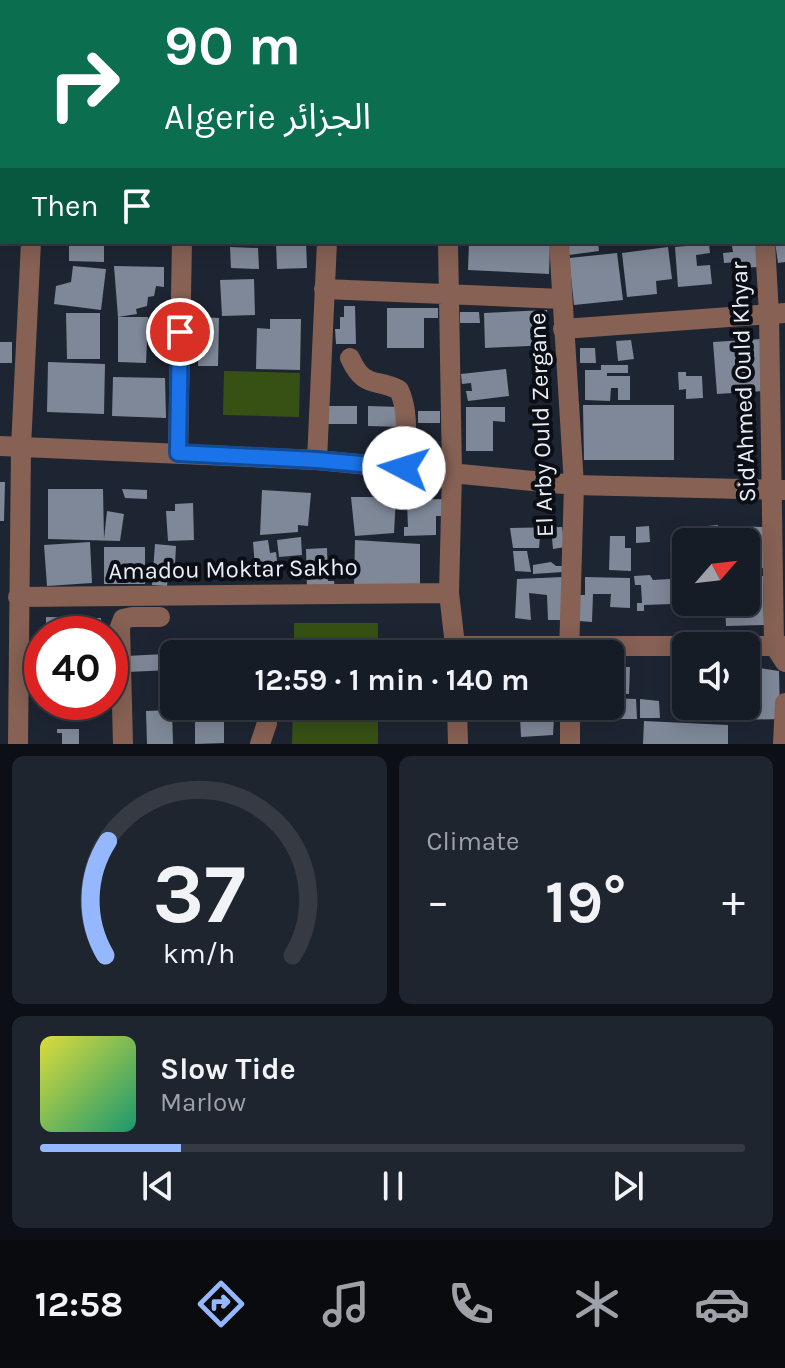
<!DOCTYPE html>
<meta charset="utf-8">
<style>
body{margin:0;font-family:Karla,"Noto Sans Arabic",sans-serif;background:#1f252e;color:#f1f3f6;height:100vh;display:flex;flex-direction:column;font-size:30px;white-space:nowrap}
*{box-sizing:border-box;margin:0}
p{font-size:26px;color:#9ea1a7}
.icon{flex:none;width:44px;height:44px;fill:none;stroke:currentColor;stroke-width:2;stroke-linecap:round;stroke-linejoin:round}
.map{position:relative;height:744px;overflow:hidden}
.sheet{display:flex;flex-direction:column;gap:12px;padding:12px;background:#0c0f15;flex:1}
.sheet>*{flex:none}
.banner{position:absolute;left:0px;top:0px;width:786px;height:244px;box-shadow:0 4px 20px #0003,0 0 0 2px #353a43;background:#0b6e4f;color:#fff;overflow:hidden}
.needle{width:52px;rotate:62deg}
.buttons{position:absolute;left:672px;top:528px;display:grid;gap:16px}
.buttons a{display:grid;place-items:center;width:88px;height:88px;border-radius:12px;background:#161c26;box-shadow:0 4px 20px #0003,0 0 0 2px #353a43;font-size:40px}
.speed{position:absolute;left:24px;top:616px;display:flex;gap:16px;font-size:40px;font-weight:700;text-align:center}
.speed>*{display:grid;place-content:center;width:104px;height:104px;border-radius:50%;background:#161c26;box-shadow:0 4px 20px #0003,0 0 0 2px #353a43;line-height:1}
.speed .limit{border:12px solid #d22;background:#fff;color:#111}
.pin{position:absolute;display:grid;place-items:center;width:68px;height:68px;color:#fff;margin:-34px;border:4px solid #fff;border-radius:50%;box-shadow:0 2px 8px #0007}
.me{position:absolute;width:88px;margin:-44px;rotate:275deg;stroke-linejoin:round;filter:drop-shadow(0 0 6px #0008)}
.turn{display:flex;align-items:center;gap:28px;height:168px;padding:0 32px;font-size:36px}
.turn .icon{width:104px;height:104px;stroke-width:2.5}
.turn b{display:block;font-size:56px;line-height:68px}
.then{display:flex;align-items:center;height:76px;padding:0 32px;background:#0003;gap:16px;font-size:30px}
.big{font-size:60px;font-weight:700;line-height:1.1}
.sheet .tile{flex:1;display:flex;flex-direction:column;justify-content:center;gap:12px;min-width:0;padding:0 28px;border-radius:12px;background:#1f252e}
.sheet .dial{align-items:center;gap:0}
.dial svg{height:208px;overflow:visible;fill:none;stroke:#353a43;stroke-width:7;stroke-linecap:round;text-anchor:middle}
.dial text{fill:#f1f3f6;stroke:none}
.song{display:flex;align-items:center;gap:24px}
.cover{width:96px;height:96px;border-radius:12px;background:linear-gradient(135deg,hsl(60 70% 55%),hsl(160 70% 35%))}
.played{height:8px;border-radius:4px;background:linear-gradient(90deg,#95b7fd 20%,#353a43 20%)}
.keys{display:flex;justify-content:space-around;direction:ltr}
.heat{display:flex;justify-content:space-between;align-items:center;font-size:44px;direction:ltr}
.sheet .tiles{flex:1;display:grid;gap:12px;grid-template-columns:1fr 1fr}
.tile:last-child{grid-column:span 2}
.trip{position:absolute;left:160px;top:640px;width:464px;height:80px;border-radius:12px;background:#161c26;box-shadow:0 4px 20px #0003,0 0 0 2px #353a43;font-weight:700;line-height:80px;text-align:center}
.menu{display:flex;height:128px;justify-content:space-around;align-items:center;background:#090b0f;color:#9ea1a7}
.menu .icon{width:56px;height:56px}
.menu .current{color:#95b7fd}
.menu b{font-size:36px;color:#f1f3f6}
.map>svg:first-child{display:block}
.green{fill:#375115}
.building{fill:#7f8898}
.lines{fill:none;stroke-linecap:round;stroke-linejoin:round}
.minor{stroke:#866154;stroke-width:20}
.route-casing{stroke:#114b97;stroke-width:20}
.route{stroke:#1a73e8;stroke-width:14}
.labels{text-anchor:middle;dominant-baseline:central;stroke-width:8;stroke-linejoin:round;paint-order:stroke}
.street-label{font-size:24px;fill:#e8edf6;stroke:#0b0e14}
</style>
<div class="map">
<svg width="785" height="744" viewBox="0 0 785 744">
<rect width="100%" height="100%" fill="#1e2532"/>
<path class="green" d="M 224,371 L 300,373 L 299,417 L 223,415 Z
M 294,623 L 378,623 L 378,654 L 294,654 Z
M 293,706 L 378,706 L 378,744 L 292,744 Z"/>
<path class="building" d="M 69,242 L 104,242 L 104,262 L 69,261 Z
M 276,242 L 306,242 L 307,268 L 277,269 Z
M 469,242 L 550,242 L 549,274 L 468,270 Z
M 568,242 L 598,242 L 599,251 L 569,255 Z
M 747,242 L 756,242 L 758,267 L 738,268 L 738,262 L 724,263 L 723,253 L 733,252 L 732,246 L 745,245 Z
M 775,242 L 785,242 L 785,262 L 778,263 Z
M 709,244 L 710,253 L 696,255 L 697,266 L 710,265 L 712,284 L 678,287 L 675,247 Z
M 230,247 L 258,248 L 259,269 L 231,268 Z
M 668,247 L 672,279 L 656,281 L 657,294 L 627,297 L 622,253 Z
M 617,253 L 623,300 L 574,305 L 569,258 Z
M 73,266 L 106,269 L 101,310 L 54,304 L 56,286 L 71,282 Z
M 114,266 L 164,267 L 164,287 L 156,286 L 154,296 L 148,297 L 147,306 L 136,309 L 137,314 L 118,317 Z
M 254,279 L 255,315 L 222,316 L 220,280 Z
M 344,306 L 355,306 L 356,344 L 336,344 L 335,329 L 340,329 L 340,317 L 344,317 Z
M 387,308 L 438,308 L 438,318 L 424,318 L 424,348 L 387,348 Z
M 547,310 L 549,345 L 485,348 L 484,313 Z
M 460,312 L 479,312 L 480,323 L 460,323 Z
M 66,313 L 100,313 L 100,359 L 67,359 Z
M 118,317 L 148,317 L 146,363 L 118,362 Z
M 198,317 L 219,318 L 218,366 L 198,366 Z
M 270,319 L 301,319 L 300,370 L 256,369 L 257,328 L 270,329 Z
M 761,339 L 765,391 L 717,394 L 713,342 Z
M 631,340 L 634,359 L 618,361 L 616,341 Z
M 0,342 L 12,342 L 12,363 L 0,363 Z
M 580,348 L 595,348 L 596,363 L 580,363 Z
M 48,362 L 105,364 L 104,414 L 47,412 Z
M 601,365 L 628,365 L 628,373 L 607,373 L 607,376 L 630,376 L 630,400 L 618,400 L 618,388 L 611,388 L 610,401 L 585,400 L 585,370 L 601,370 Z
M 506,369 L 509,396 L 468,401 L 466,391 L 472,391 L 471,383 L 462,384 L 461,374 Z
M 678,372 L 686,372 L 686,376 L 702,376 L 703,398 L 686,399 L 686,389 L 679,390 Z
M 113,377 L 165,378 L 166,418 L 112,416 Z
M 583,405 L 674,405 L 674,460 L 584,460 Z
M 328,406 L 357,406 L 357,424 L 328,424 Z
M 368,406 L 402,407 L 401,427 L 368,426 Z
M 466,407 L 505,407 L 505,422 L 493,421 L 493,451 L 466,451 Z
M 418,411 L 440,411 L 440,423 L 418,423 Z
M 0,482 L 5,482 L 4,521 L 0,521 Z
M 48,489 L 103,489 L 104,539 L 107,511 L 124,514 L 120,541 L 48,539 Z
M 122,489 L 147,490 L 147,499 L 125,498 Z
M 262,490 L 311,493 L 308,526 L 298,525 L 298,532 L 260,535 Z
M 351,497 L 396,497 L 394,533 L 355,536 Z
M 443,499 L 444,516 L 436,516 L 436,535 L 404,536 L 404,527 L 408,527 L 407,503 L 413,503 L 413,500 Z
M 193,503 L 194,540 L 168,541 L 166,511 L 175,511 L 175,504 Z
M 718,525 L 719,542 L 708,542 L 707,526 Z
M 649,526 L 650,542 L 636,543 L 636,527 Z
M 726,526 L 763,527 L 763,568 L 746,568 L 746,542 L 726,542 Z
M 562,527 L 565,547 L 553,549 L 552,538 L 540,537 L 539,548 L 513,548 L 510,528 Z
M 610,536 L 625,536 L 625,548 L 631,548 L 631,571 L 609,570 Z
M 301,537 L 302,555 L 279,557 L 277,540 Z
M 268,540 L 270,553 L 276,552 L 279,577 L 256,579 L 253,542 Z
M 355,540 L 420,544 L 420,587 L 354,586 Z
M 90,542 L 92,583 L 47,586 L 44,545 Z
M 155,544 L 176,546 L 175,565 L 169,565 L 167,586 L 152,585 Z
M 104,547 L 145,547 L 145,584 L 104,584 Z
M 327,548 L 328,581 L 334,581 L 335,588 L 307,589 L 306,549 Z
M 513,551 L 527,551 L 531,572 L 515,571 Z
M 551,562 L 556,566 L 563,566 L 563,572 L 533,574 L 533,565 Z
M 650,575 L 653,580 L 670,579 L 672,604 L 644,605 L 644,611 L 637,611 L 637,603 L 642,603 L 641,585 L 635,585 L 634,576 Z
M 746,576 L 763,576 L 764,625 L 726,626 L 725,602 L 746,602 Z
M 564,577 L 566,620 L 548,620 L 547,595 L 529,593 L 531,620 L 515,618 L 517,579 Z
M 585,577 L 630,578 L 630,608 L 610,607 L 611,594 L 593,594 L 592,622 L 579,621 L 580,595 L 585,595 Z
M 46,617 L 101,618 L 101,634 L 46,634 Z
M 165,654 L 171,670 L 127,672 L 126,656 Z
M 746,666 L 779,671 L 780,719 L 735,720 L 735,706 L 746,706 Z
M 610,667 L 630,667 L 629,694 L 610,693 Z
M 610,698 L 636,699 L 637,719 L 587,719 L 587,712 L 599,710 L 600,706 L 610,706 Z
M 640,699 L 659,701 L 660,718 L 640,718 Z
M 690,706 L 728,706 L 728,719 L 691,716 Z
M 172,710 L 173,744 L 147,744 L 146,711 Z
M 195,712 L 224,712 L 224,743 L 195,744 Z
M 520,717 L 554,717 L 553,735 L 521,737 Z
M 644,721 L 728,725 L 728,744 L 643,744 Z
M 57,729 L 79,729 L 79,744 L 62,744 L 62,733 L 57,733 Z"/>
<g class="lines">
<path class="minor" d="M 42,2 L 42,0
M 72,2 L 72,0
M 185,2 L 185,0
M 335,2 L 336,0
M 465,2 L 465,0
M 565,2 L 565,0
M 784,27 L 785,27
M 784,155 L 785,155
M 448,242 L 452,472 L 449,593 L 456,654
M 559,242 L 574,485 L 569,654
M 765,242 L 769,315 L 774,645 L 785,662
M 324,289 L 562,299
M 563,329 L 785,313
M 350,358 C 364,389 375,378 399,390 C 410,413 405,443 404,468
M 0,446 L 317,460 L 574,485 L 785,490
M 178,453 L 182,242
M 317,460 L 327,242
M 18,597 L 449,593
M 455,646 L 785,646
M 457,706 L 458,744
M 570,706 L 570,744
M 18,744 L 21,447 L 31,242
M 123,744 L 120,627 L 123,619 L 132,617 L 160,617
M 260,744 L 267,723
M 783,744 L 785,703"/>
</g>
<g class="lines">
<g class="route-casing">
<path id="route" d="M 180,332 L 178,453 L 317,460 L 404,468"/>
</g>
<use href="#route" class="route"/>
</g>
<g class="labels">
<g class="street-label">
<text transform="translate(743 382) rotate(-92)">Sid'Ahmed Ould Khyar</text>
<text transform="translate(541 425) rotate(-92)">El Arby Ould Zergane</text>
<text transform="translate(233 569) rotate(-1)">Amadou Moktar Sakho</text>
</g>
</g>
</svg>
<div class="buttons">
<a><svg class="needle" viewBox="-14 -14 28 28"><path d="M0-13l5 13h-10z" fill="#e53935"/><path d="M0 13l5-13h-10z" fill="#9ea1a7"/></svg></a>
<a><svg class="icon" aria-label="sound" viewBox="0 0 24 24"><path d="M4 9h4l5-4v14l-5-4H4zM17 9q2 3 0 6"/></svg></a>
</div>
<div class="speed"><div class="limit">40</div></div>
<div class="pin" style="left:180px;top:332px;background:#d93025"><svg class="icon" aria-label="arrive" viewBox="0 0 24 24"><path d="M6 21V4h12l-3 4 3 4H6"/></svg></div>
<svg class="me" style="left:404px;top:468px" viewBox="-20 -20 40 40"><circle r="19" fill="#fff"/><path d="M0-13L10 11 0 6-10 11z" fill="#1a73e8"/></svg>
<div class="trip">12:59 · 1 min · 140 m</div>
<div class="banner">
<div class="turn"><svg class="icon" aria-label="right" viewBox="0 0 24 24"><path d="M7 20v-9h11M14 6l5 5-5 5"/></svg><div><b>90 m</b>Algerie الجزائر</div></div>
<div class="then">Then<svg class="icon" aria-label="arrive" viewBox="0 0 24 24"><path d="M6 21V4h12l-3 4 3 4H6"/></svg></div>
</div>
</div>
<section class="sheet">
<div class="tiles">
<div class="tile dial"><svg viewBox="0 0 100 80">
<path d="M14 69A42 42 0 1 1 86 69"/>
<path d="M14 69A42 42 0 0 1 15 25" stroke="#95b7fd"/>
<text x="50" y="56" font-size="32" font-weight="700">37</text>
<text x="50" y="72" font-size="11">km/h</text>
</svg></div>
<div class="tile"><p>Climate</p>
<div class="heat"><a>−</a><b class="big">19°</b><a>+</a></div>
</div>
<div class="tile">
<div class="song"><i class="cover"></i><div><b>Slow Tide</b><p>Marlow</p></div></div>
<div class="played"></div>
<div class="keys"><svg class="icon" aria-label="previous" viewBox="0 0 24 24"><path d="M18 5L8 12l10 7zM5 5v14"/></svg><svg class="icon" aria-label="pause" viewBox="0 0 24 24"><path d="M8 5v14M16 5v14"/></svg><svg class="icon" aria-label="next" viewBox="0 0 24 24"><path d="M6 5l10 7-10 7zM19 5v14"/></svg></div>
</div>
</div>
</section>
<nav class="menu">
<b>12:58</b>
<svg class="icon current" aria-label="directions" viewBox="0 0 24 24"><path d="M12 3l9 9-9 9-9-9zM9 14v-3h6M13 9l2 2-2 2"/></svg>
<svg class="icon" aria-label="music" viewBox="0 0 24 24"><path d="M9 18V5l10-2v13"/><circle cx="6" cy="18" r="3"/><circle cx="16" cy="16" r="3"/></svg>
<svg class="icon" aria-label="phone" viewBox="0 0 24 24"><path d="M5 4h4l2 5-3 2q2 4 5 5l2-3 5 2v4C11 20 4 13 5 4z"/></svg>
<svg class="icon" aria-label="climate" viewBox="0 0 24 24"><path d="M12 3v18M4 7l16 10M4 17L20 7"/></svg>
<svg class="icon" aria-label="car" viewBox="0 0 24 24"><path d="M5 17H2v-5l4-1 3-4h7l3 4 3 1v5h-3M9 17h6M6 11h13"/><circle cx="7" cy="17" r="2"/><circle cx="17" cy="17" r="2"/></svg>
</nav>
